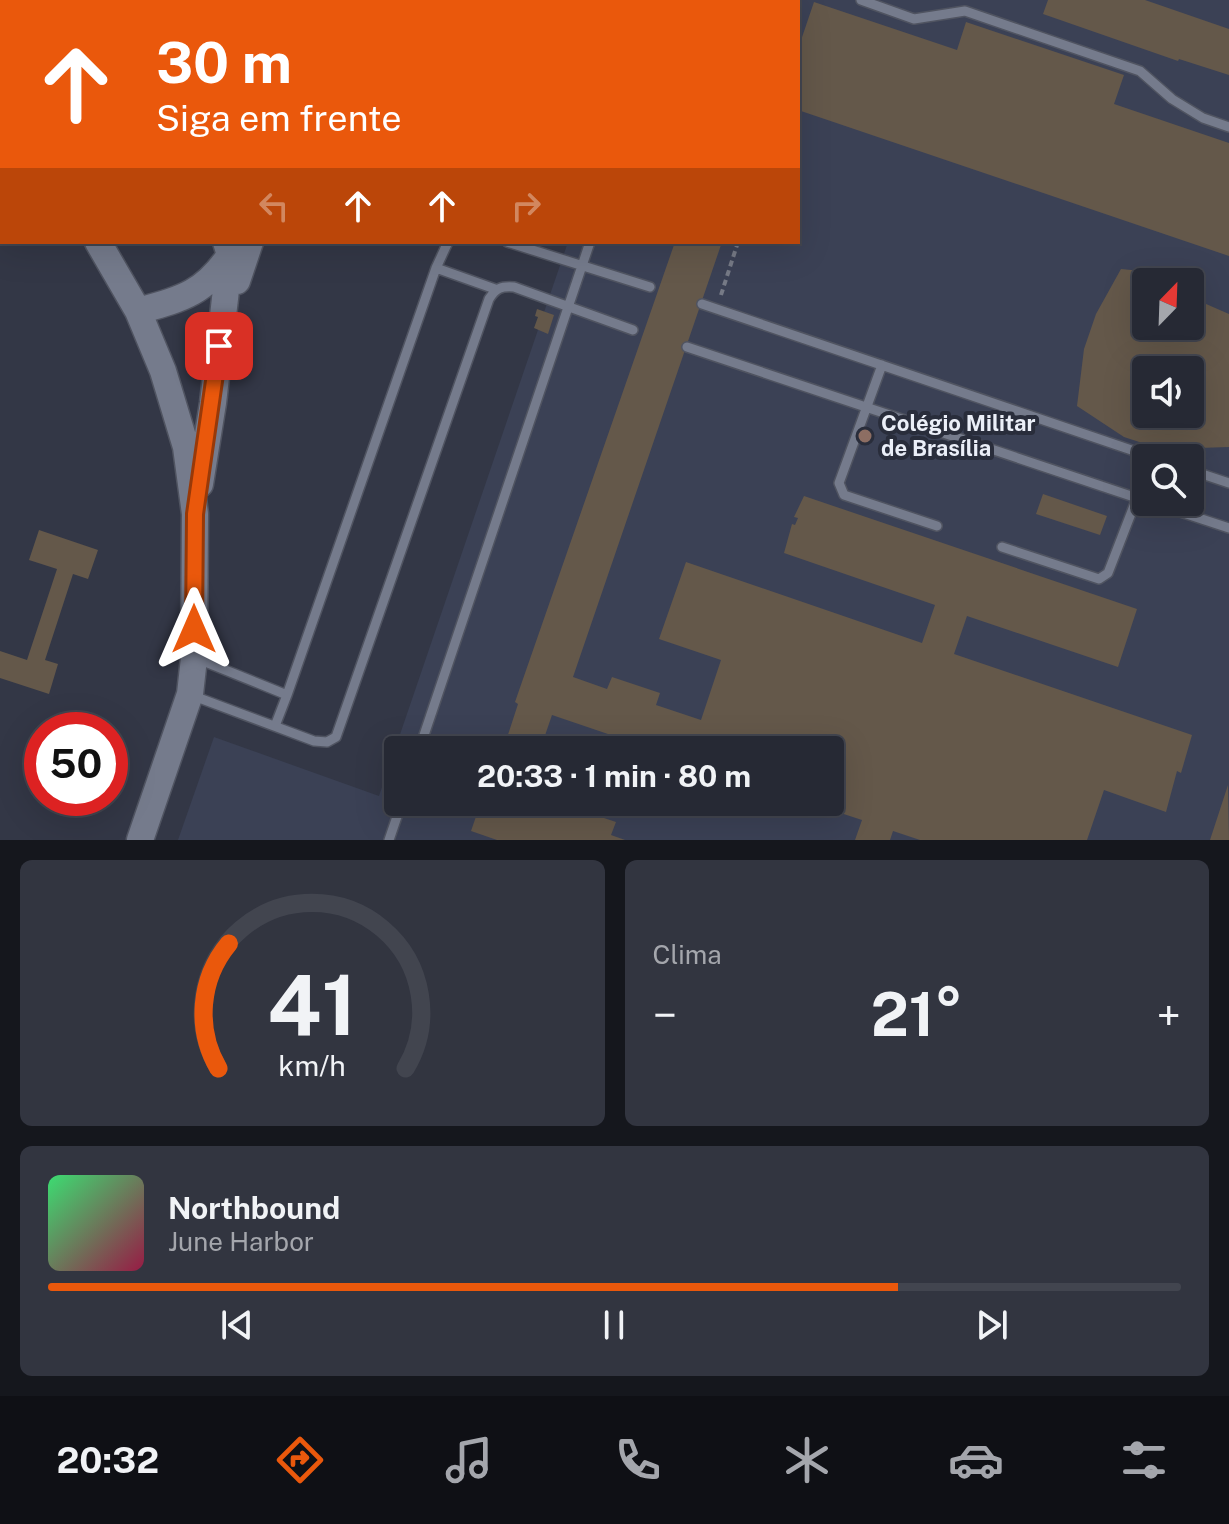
<!DOCTYPE html>
<html lang="pt">
<meta charset="utf-8">
<style>
body{margin:0;font-family:"Public Sans",sans-serif;background:#323540;color:#f1f3f6;height:100vh;display:flex;flex-direction:column;font-size:30px;white-space:nowrap}
*{box-sizing:border-box;margin:0}
p{font-size:26px;color:#a4a6ac}
.icon{flex:none;width:44px;height:44px;fill:none;stroke:currentColor;stroke-width:2;stroke-linecap:round;stroke-linejoin:round}
.map{position:relative;height:840px;overflow:hidden}
.drawer{display:flex;flex-direction:column;gap:20px;padding:20px;background:#15171d;flex:1}
.drawer>*{flex:none}
.guide{position:absolute;left:0px;top:0px;width:800px;height:244px;box-shadow:0 8px 32px #0002,0 0 0 2px #42454f;background:#ea580c;color:#fff;overflow:hidden}
.needle{width:52px;rotate:23deg}
.fabs{position:absolute;left:1132px;top:268px;display:grid;gap:16px}
.fabs a{display:grid;place-items:center;width:72px;height:72px;border-radius:8px;background:#262934;box-shadow:0 8px 32px #0002,0 0 0 2px #42454f;font-size:40px}
.speed{position:absolute;left:24px;top:712px;display:flex;gap:16px;font-size:40px;font-weight:700;text-align:center}
.speed>*{display:grid;place-content:center;width:104px;height:104px;border-radius:50%;background:#262934;box-shadow:0 8px 32px #0002,0 0 0 2px #42454f;line-height:1}
.speed .limit{border:12px solid #d22;background:#fff;color:#111}
.pin{position:absolute;display:grid;place-items:center;width:68px;height:68px;color:#fff;margin:-34px;border-radius:16px;box-shadow:0 4px 12px #0006}
.me{position:absolute;width:88px;margin:-44px;rotate:0deg;stroke-linejoin:round;filter:drop-shadow(0 0 6px #0008)}
.turn{display:flex;align-items:center;gap:28px;height:168px;padding:0 24px;font-size:36px}
.turn .icon{width:104px;height:104px;stroke-width:2.5}
.turn b{display:block;font-size:56px;line-height:68px}
.lanes{display:flex;align-items:center;height:76px;padding:0 24px;background:#0003;justify-content:center;gap:40px;direction:ltr}
.lanes .off{opacity:.35}
.big{font-size:60px;font-weight:700;line-height:1.1}
.drawer .widget{flex:1;display:flex;flex-direction:column;justify-content:center;gap:12px;min-width:0;padding:0 28px;border-radius:12px;background:#323540}
.drawer .dial{align-items:center;gap:0}
.dial svg{height:208px;overflow:visible;fill:none;stroke:#42454f;stroke-width:7;stroke-linecap:round;text-anchor:middle}
.dial text{fill:#f1f3f6;stroke:none}
.song{display:flex;align-items:center;gap:24px}
.cover{width:96px;height:96px;border-radius:12px;background:linear-gradient(135deg,hsl(140 70% 55%),hsl(340 70% 35%))}
.played{height:8px;border-radius:4px;background:linear-gradient(90deg,#ea580c 75%,#42454f 75%)}
.keys{display:flex;justify-content:space-around;direction:ltr}
.heat{display:flex;justify-content:space-between;align-items:center;font-size:44px;direction:ltr}
.drawer .tiles{flex:1;display:grid;gap:20px;grid-template-columns:1fr 1fr}
.widget:last-child{grid-column:span 2}
.trip{position:absolute;left:384px;top:736px;width:460px;height:80px;border-radius:8px;background:#262934;box-shadow:0 8px 32px #0002,0 0 0 2px #42454f;font-weight:700;line-height:80px;text-align:center}
.tab-bar{display:flex;height:128px;justify-content:space-around;align-items:center;background:#0f1015;color:#a4a6ac}
.tab-bar .icon{width:56px;height:56px}
.tab-bar .on{color:#ea580c}
.tab-bar b{font-size:36px;color:#f1f3f6}
.map>svg:first-child{display:block}
.built{fill:#3b4155;fill-rule:evenodd}
.green{fill:#3a5d34}
.building{fill:#64584a;fill-rule:evenodd}
.lines{fill:none;stroke-linecap:round;stroke-linejoin:round}
.service-casing{stroke:#505461;stroke-width:12}
.tertiary-casing{stroke:#505461;stroke-width:25}
.secondary-casing{stroke:#505461;stroke-width:29}
.path{stroke:#767a86;stroke-width:4;stroke-dasharray:6 4;stroke-linecap:butt}
.service{stroke:#757b8c;stroke-width:9}
.tertiary{stroke:#757b8c;stroke-width:22}
.secondary{stroke:#757b8c;stroke-width:26}
.route-casing{stroke:#983908;stroke-width:20}
.route{stroke:#ea580c;stroke-width:14}
.education-dot{fill:#8d6e63;stroke:#292d3b;stroke-width:3}
.labels{text-anchor:middle;dominant-baseline:central;stroke-width:8;stroke-linejoin:round;paint-order:stroke}
.poi-label{font-size:22px;font-weight:bold;fill:#ebeff8;stroke:#292d3b;text-anchor:start}
</style>
<div class="map">
<svg width="1229" height="840" viewBox="0 0 1229 840">
<rect width="100%" height="100%" fill="#333746"/>
<path class="built" d="M 651,0 L 1229,0 L 1229,840 L 178,840 L 214,737 L 379,796 L 568,242 L 798,242 L 798,2 L 650,2 ZM 1146,282 L 1190,282 L 1190,326 L 1146,326 ZM 1146,370 L 1190,370 L 1190,414 L 1146,414 ZM 1146,458 L 1190,458 L 1190,502 L 1146,502 ZM 398,750 L 830,750 L 830,802 L 398,802 Z"/>
<path class="green" d="M 38,0 L 270,0 L 45,2 Z"/>
<path class="building" d="M 1048,0 L 1145,0 L 1229,29 L 1229,75 L 1179,59 L 1178,61 L 1043,14 Z
M 814,2 L 957,50 L 966,22 L 1124,75 L 1114,104 L 1229,143 L 1229,256 L 798,110 L 798,49 Z
M 675,242 L 722,242 L 573,677 L 607,689 L 612,677 L 660,693 L 656,705 L 701,720 L 721,660 L 659,639 L 686,562 L 922,643 L 935,605 L 784,553 L 792,524 L 795,525 L 798,518 L 794,517 L 804,496 L 1137,609 L 1118,667 L 967,616 L 954,654 L 1192,735 L 1181,773 L 1177,771 L 1166,812 L 1104,790 L 1087,840 L 920,840 L 893,831 L 890,840 L 855,840 L 862,820 L 810,803 L 830,802 L 830,750 L 655,750 L 552,715 L 540,750 L 503,750 L 518,704 L 515,702 Z
M 1121,269 L 1173,274 L 1169,282 L 1146,282 L 1146,326 L 1190,326 L 1190,297 L 1229,314 L 1229,447 L 1198,448 L 1182,456 L 1124,437 L 1077,406 L 1084,349 L 1096,314 ZM 1146,370 L 1190,370 L 1190,414 L 1146,414 Z
M 537,309 L 554,315 L 548,334 L 534,328 L 538,317 L 535,316 Z
M 1043,494 L 1107,516 L 1100,535 L 1036,514 Z
M 39,530 L 98,550 L 88,579 L 73,574 L 45,660 L 58,664 L 49,694 L 0,678 L 0,651 L 27,660 L 57,569 L 29,560 Z
M 1228,785 L 1229,840 L 1210,840 Z
M 481,802 L 522,802 L 564,818 L 568,806 L 616,822 L 611,835 L 625,840 L 497,840 L 471,831 Z"/>
<g class="lines">
<g class="service-casing">
<path id="service" d="M 861,0 L 914,19 L 965,11 L 1140,71 L 1172,99 L 1203,118 L 1229,127
M 672,2 L 673,0
M 507,242 L 650,287
M 436,268 L 495,289
M 702,304 L 1155,458
M 687,347 L 1146,501
M 882,365 L 839,483 L 844,495 L 937,526
M 1190,470 L 1229,483
M 1150,502 L 1229,528
M 1002,547 L 1099,579 L 1108,573 L 1137,498 L 1143,454
M 198,659 L 287,695 L 436,268 L 448,242
M 191,695 L 314,741 L 327,742 L 336,737 L 489,299 C 496,288 501,286 514,287 L 633,330
M 275,726 L 287,695
M 419,750 L 590,242
M 389,840 L 402,802"/>
</g>
<g class="tertiary-casing">
<path id="tertiary" d="M 298,2 L 302,0
M 410,2 L 412,0"/>
</g>
<g class="secondary-casing">
<path id="secondary" d="M 0,17 L 2,18
M 0,93 L 2,96
M 98,242 L 138,311 L 163,371 L 186,447 L 195,514 L 194,658 L 190,694 L 140,840
M 237,281 L 250,242
M 138,311 C 181,299 204,294 230,255
M 200,484 L 213,403 L 230,255 L 226,242"/>
</g>
<path class="path" d="M 721,295 L 738,242"/>
<use href="#service" class="service"/>
<use href="#tertiary" class="tertiary"/>
<use href="#secondary" class="secondary"/>
</g>
<g class="lines">
<g class="route-casing">
<path id="route" d="M 194,629 L 195,514 L 219,346"/>
</g>
<use href="#route" class="route"/>
</g>
<circle class="education-dot" cx="865" cy="436" r="8"/>
<g class="labels">
<g class="poi-label">
<text x="881" y="423">Colégio Militar<tspan x="881" dy="25">de Brasília</tspan></text>
</g>
</g>
</svg>
<div class="fabs">
<a><svg class="needle" viewBox="-14 -14 28 28"><path d="M0-13l5 13h-10z" fill="#e53935"/><path d="M0 13l5-13h-10z" fill="#a4a6ac"/></svg></a>
<a><svg class="icon" aria-label="sound" viewBox="0 0 24 24"><path d="M4 9h4l5-4v14l-5-4H4zM17 9q2 3 0 6"/></svg></a>
<a><svg class="icon" aria-label="search" viewBox="0 0 24 24"><circle cx="10" cy="10" r="6"/><path d="M15 15l6 6"/></svg></a>
</div>
<div class="speed"><div class="limit">50</div></div>
<div class="pin" style="left:219px;top:346px;background:#d93025"><svg class="icon" aria-label="arrive" viewBox="0 0 24 24"><path d="M6 21V4h12l-3 4 3 4H6"/></svg></div>
<svg class="me" style="left:194px;top:629px" viewBox="-20 -20 40 40"><path d="M0-17L14 15 0 8-14 15z" fill="#ea580c" stroke="#fff" stroke-width="4"/></svg>
<div class="trip">20:33 · 1 min · 80 m</div>
<div class="guide">
<div class="turn"><svg class="icon" aria-label="ahead" viewBox="0 0 24 24"><path d="M12 20V5M6 11l6-6 6 6"/></svg><div><b>30 m</b>Siga em frente</div></div>
<div class="lanes"><svg class="icon off" aria-label="left" viewBox="0 0 24 24"><path d="M17 20v-9H6M10 6l-5 5 5 5"/></svg><svg class="icon" aria-label="ahead" viewBox="0 0 24 24"><path d="M12 20V5M6 11l6-6 6 6"/></svg><svg class="icon" aria-label="ahead" viewBox="0 0 24 24"><path d="M12 20V5M6 11l6-6 6 6"/></svg><svg class="icon off" aria-label="right" viewBox="0 0 24 24"><path d="M7 20v-9h11M14 6l5 5-5 5"/></svg></div>
</div>
</div>
<section class="drawer">
<div class="tiles">
<div class="widget dial"><svg viewBox="0 0 100 80">
<path d="M14 69A42 42 0 1 1 86 69"/>
<path d="M14 69A42 42 0 0 1 18 21" stroke="#ea580c"/>
<text x="50" y="56" font-size="32" font-weight="700">41</text>
<text x="50" y="72" font-size="11">km/h</text>
</svg></div>
<div class="widget"><p>Clima</p>
<div class="heat"><a>−</a><b class="big">21°</b><a>+</a></div>
</div>
<div class="widget">
<div class="song"><i class="cover"></i><div><b>Northbound</b><p>June Harbor</p></div></div>
<div class="played"></div>
<div class="keys"><svg class="icon" aria-label="previous" viewBox="0 0 24 24"><path d="M18 5L8 12l10 7zM5 5v14"/></svg><svg class="icon" aria-label="pause" viewBox="0 0 24 24"><path d="M8 5v14M16 5v14"/></svg><svg class="icon" aria-label="next" viewBox="0 0 24 24"><path d="M6 5l10 7-10 7zM19 5v14"/></svg></div>
</div>
</div>
</section>
<nav class="tab-bar">
<b>20:32</b>
<svg class="icon on" aria-label="directions" viewBox="0 0 24 24"><path d="M12 3l9 9-9 9-9-9zM9 14v-3h6M13 9l2 2-2 2"/></svg>
<svg class="icon" aria-label="music" viewBox="0 0 24 24"><path d="M9 18V5l10-2v13"/><circle cx="6" cy="18" r="3"/><circle cx="16" cy="16" r="3"/></svg>
<svg class="icon" aria-label="phone" viewBox="0 0 24 24"><path d="M5 4h4l2 5-3 2q2 4 5 5l2-3 5 2v4C11 20 4 13 5 4z"/></svg>
<svg class="icon" aria-label="climate" viewBox="0 0 24 24"><path d="M12 3v18M4 7l16 10M4 17L20 7"/></svg>
<svg class="icon" aria-label="car" viewBox="0 0 24 24"><path d="M5 17H2v-5l4-1 3-4h7l3 4 3 1v5h-3M9 17h6M6 11h13"/><circle cx="7" cy="17" r="2"/><circle cx="17" cy="17" r="2"/></svg>
<svg class="icon" aria-label="filters" viewBox="0 0 24 24"><path d="M4 7h16M4 17h16"/><circle cx="9" cy="7" r="2"/><circle cx="15" cy="17" r="2"/></svg>
</nav>
